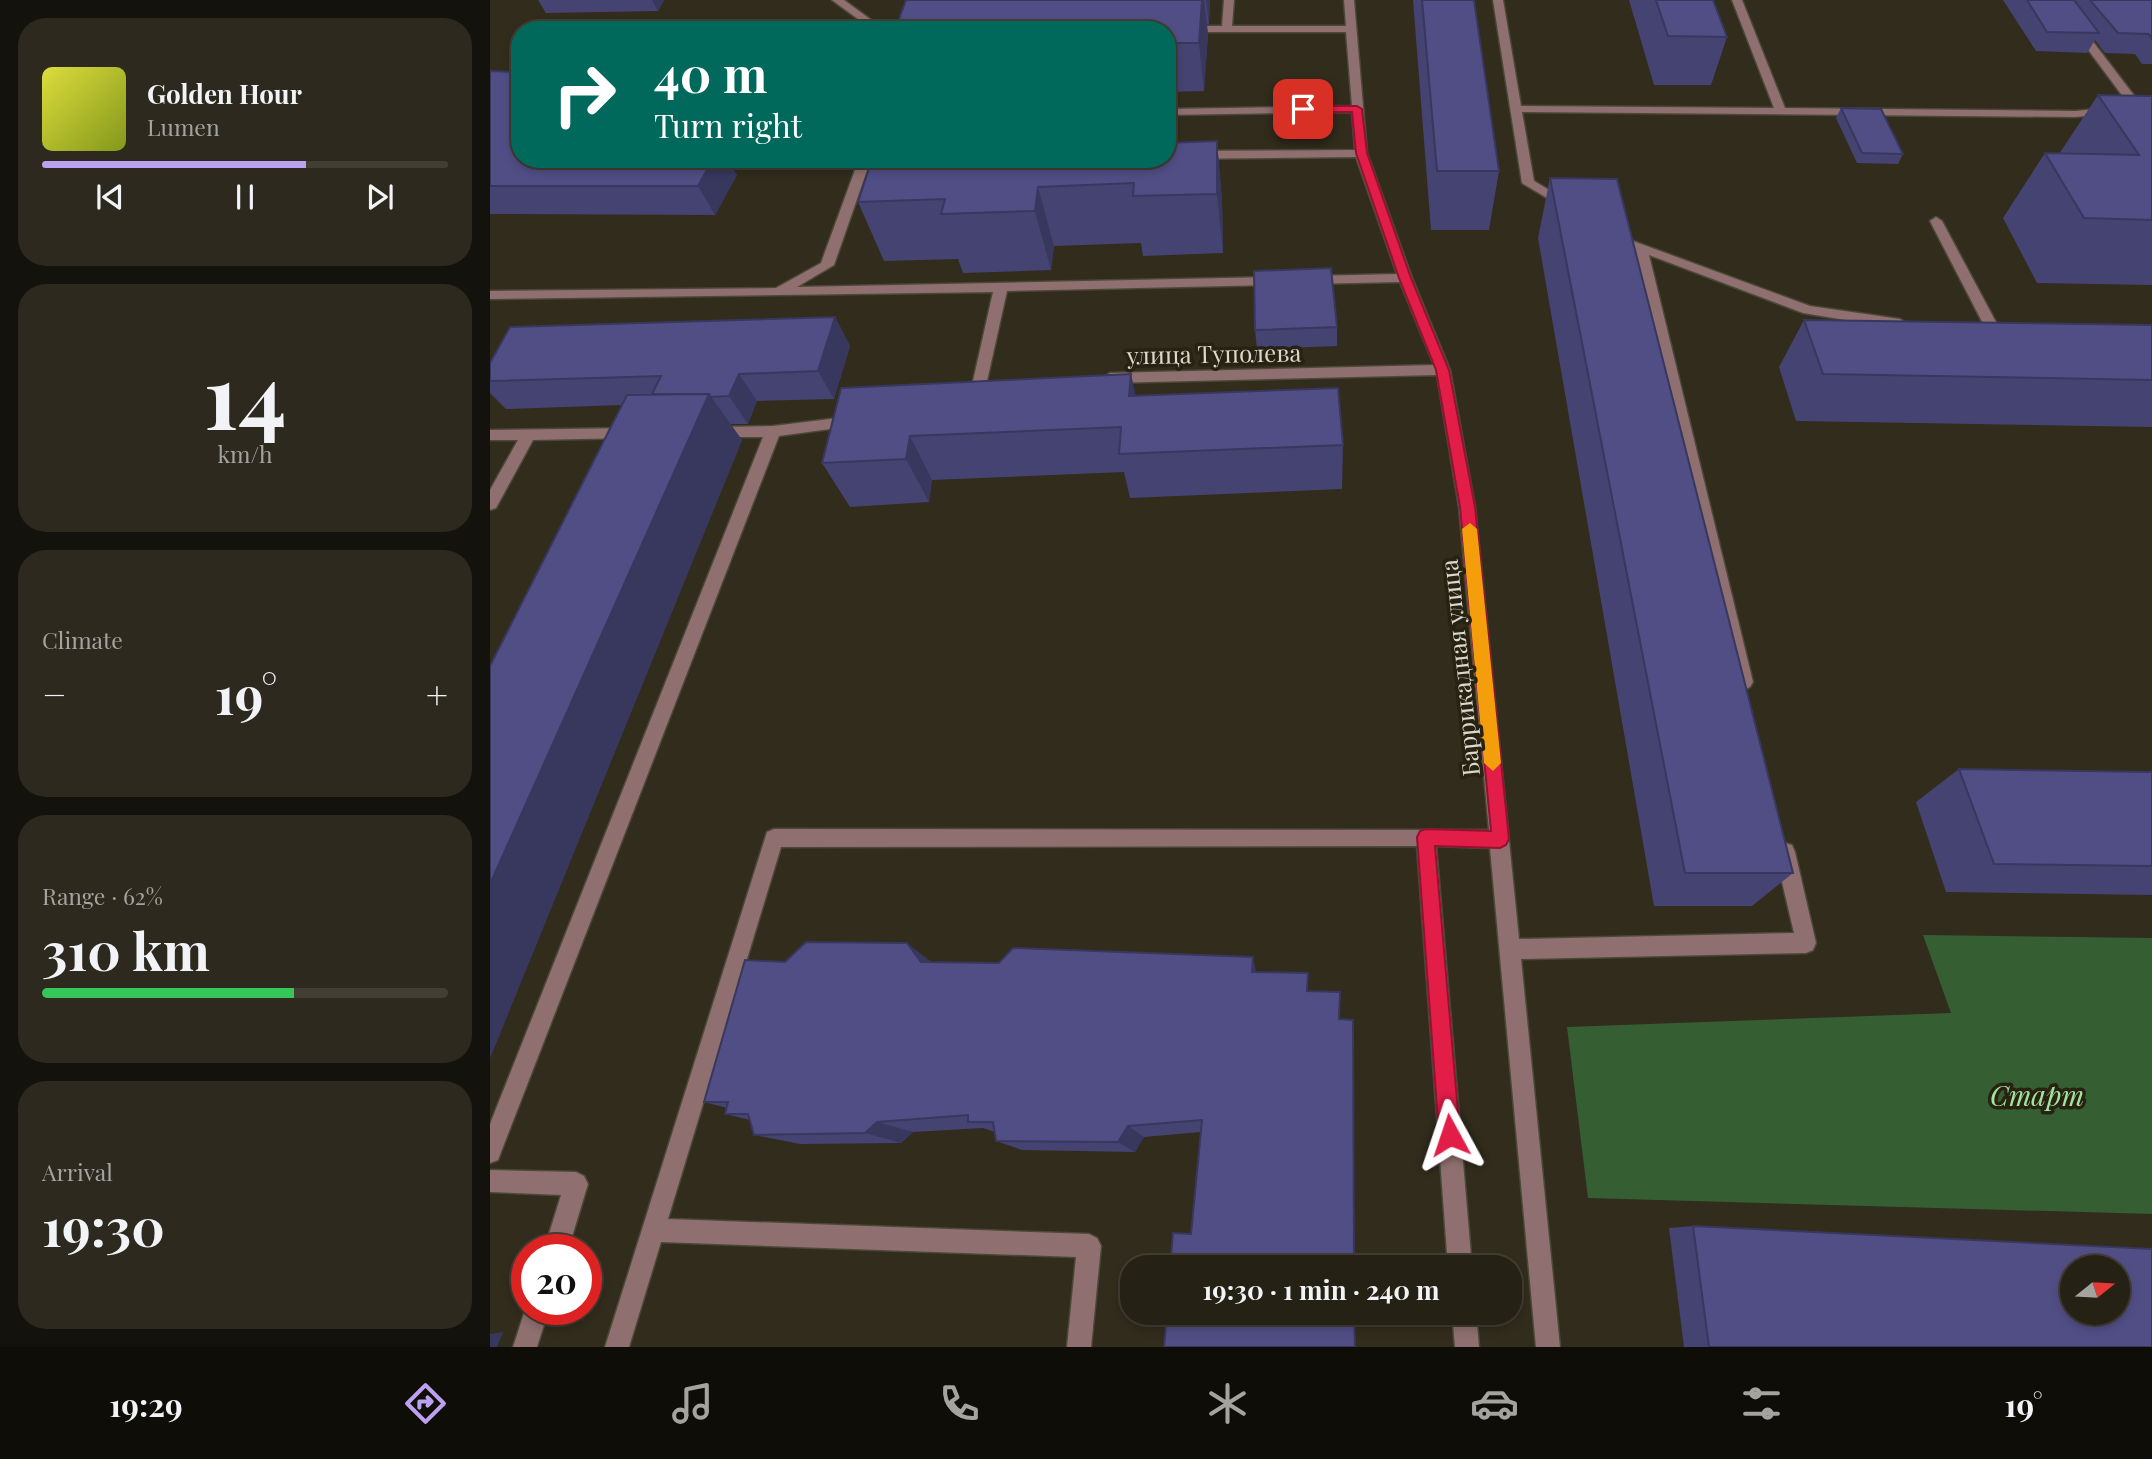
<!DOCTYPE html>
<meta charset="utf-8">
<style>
body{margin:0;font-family:"Playfair Display",serif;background:#2d291e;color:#f1f3f6;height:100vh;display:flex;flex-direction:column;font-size:26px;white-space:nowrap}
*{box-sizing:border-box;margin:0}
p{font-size:23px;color:#a3a3a0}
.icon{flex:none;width:38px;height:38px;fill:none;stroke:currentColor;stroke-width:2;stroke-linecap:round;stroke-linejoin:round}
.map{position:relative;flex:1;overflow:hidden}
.panel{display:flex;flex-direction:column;gap:18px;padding:18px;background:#14120c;width:490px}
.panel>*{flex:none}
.hud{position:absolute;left:21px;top:21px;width:665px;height:147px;border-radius:28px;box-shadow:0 4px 10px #0003,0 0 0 2px #423e34;background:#00695c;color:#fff;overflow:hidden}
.needle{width:46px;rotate:72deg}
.tools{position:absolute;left:1570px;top:1255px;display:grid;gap:14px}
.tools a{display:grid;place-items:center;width:70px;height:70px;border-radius:50%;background:#252115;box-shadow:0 4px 10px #0003,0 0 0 2px #423e34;font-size:35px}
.speed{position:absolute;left:21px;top:1234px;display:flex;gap:14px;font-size:35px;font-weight:700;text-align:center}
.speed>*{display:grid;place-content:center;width:91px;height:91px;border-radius:50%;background:#252115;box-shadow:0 4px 10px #0003,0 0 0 2px #423e34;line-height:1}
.speed .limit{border:10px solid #d22;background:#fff;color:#111}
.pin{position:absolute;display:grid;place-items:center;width:60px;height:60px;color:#fff;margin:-30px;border-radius:14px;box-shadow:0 4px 10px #0006}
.me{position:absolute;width:77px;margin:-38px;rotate:355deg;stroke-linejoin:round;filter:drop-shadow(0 0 5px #0008)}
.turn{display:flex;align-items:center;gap:24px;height:147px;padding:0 28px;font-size:32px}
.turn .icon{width:91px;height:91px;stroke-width:2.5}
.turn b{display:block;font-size:49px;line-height:60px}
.big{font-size:52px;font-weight:700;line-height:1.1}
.panel .widget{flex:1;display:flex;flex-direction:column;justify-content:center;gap:10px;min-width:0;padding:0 24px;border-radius:28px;background:#2d291e}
.panel .dial{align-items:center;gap:0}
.dial b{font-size:91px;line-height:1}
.song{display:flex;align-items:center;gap:21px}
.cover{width:84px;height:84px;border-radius:10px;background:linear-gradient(135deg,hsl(60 70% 55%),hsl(70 70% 35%))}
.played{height:7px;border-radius:4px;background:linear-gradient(90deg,#bca0f2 65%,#423e34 65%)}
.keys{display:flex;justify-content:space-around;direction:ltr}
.heat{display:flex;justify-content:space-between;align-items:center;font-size:38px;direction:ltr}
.charge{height:10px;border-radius:5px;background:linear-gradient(90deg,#34c759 62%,#423e34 0)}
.trip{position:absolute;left:630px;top:1255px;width:402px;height:70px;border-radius:28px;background:#252115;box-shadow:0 4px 10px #0003,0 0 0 2px #423e34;font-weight:700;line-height:70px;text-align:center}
.tab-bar{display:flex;height:112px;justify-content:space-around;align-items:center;background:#0f0d08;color:#a3a3a0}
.tab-bar .icon{width:49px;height:49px}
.tab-bar .selected{color:#bca0f2}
.tab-bar b{font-size:32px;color:#f1f3f6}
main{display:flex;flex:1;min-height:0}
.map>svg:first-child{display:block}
.green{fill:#355f32}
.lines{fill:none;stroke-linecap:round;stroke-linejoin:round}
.minor-casing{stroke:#4c4838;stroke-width:3}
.minor{fill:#8f6f6f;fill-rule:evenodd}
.wall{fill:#454372}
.shaded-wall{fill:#38375d}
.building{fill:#504e85;stroke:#38375d;stroke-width:2;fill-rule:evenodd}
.route{fill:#e11d48;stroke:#92132f;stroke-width:2}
.slow{fill:#f59e0b}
.labels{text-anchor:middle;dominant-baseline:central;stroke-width:7;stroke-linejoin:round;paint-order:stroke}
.street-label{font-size:24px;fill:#dbd8ce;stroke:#272212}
.near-park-label{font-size:28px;font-style:italic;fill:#a2e49d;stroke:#272212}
</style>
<main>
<section class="panel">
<div class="widget">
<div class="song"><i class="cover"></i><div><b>Golden Hour</b><p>Lumen</p></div></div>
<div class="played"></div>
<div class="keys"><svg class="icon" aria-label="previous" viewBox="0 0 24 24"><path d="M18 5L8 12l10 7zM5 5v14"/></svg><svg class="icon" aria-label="pause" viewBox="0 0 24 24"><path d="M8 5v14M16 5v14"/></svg><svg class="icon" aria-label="next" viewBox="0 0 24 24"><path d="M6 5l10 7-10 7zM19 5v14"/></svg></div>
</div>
<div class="widget dial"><b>14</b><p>km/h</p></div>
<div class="widget"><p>Climate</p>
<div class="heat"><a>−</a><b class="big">19°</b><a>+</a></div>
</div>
<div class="widget"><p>Range · 62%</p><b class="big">310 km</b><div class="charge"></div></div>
<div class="widget"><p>Arrival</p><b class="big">19:30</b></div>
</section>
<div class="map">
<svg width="1662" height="1347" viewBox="0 0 1662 1347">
<rect width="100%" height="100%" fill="#312c1c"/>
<path class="green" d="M 1433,935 L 1662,938 L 1662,1214 L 1098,1198 L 1077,1027 L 1461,1013 Z"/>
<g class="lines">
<g class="minor-casing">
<path id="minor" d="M 342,0 L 354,0 L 395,30 L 383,30 Z
M 734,0 L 744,0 L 742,26 L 856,26 L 854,0 L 864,0 L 877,153 L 922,278 L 960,370 L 985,507 L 1029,939 L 1304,933 L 1285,852 L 1288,845 L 1295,843 L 1302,845 L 1305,852 L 1326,943 L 1323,950 L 1316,953 L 1031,959 L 1070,1347 L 1046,1347 L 1000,848 L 946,846 L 982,1267 L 958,1267 L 927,846 L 291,847 L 178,1219 L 599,1234 L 607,1238 L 611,1246 L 601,1347 L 577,1347 L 586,1257 L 171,1242 L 139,1347 L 115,1347 L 277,832 L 284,829 L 999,830 L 969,507 L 947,375 L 620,383 L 613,378 L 620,373 L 944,365 L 910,282 L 820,284 L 813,280 L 820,276 L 907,274 L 866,157 L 677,159 L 677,151 L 865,150 L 862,112 L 677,115 L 677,109 L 862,106 L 856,32 L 694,32 L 689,29 L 694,26 L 732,26 Z
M 1003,0 L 1013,0 L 1031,106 L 1284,108 L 1242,0 L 1252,0 L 1295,108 L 1585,111 L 1627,107 L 1634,98 L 1582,28 L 1587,25 L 1591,26 L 1646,98 L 1634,112 L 1585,117 L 1032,112 L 1044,181 L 1081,203 L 1083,206 L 1077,210 L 1032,183 Z
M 369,159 L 381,159 L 344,265 L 307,287 L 785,277 L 792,281 L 785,285 L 517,291 L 497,381 L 490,386 L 483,381 L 503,292 L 0,299 L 0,291 L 286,288 L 331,263 Z
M 1446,217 L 1452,221 L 1515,339 L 1513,342 L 1508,344 L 1501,339 L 1440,221 Z
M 1143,241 L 1320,306 L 1410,319 L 1417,324 L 1410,329 L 1313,313 L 1159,255 L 1263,682 L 1260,687 L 1254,690 L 1248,687 L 1245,682 L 1145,250 L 1137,245 Z
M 364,416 L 371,421 L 369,425 L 289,436 L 11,1152 L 8,1160 L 0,1163 L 0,1124 L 273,437 L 225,437 L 218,432 L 225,427 L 283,426 Z
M 141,428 L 148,433 L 141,438 L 43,440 L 6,508 L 0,510 L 0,490 L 28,440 L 0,440 L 0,430 Z
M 0,1170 L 86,1172 L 94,1176 L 98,1184 L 78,1250 L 54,1250 L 71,1195 L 0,1192 Z
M 37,1304 L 37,1309 L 59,1309 L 47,1347 L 23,1347 Z
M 962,1312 L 986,1312 L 989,1347 L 965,1347 Z"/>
</g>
<use href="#minor" class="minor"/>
</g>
<path class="wall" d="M 48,0 L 174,0 L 168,11 L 56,13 Z
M 416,0 L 720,0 L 719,24 L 717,24 L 718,35 L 714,91 L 677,92 L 677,30 Z
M 923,0 L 984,0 L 1009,171 L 999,230 L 941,230 Z
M 1139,0 L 1223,0 L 1237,37 L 1221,85 L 1164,85 Z
M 1513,0 L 1662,0 L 1662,64 L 1652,64 L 1645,54 L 1615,53 L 1605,40 L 1597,53 L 1546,51 Z
M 0,71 L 247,175 L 225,215 L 0,214 Z
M 1608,95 L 1662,96 L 1662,285 L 1547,283 L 1513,218 L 1555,153 L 1569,154 Z
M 1351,108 L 1413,154 L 1408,164 L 1367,163 L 1346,118 Z
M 727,141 L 732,201 L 733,253 L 653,256 L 651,243 L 564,246 L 561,270 L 473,273 L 468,259 L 394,261 L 368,202 L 382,159 L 677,159 Z
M 1060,178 L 1303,873 L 1262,906 L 1164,906 L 1048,238 Z
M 345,317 L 360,346 L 344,399 L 267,401 L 258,424 L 240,424 L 252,440 L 0,1058 L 132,405 L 16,409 L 0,393 L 0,363 Z
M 1314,320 L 1662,325 L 1662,427 L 1306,421 L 1289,367 Z
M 847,327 L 847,346 L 767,349 L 765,330 Z
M 351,388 L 646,396 L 853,445 L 852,489 L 640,498 L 634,472 L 442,480 L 439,502 L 360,507 L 332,463 Z
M 1469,769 L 1662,772 L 1662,895 L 1456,892 L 1426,802 Z
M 763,957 L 701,1234 L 711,1132 L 654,1137 L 645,1152 L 532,1150 L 506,1141 L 505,1132 L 493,1128 L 423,1132 L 411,1143 L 310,1144 L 264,1135 L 260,1120 L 235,1114 L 237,1108 L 214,1102 L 295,962 L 509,963 Z
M 1203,1226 L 1662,1347 L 1194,1347 L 1179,1228 Z"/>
<path class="shaded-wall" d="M 162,0 L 174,0 L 168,11 Z
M 712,0 L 714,0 L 718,35 L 714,91 L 709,43 Z
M 716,0 L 720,0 L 719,24 Z
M 727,141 L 732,201 L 733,253 L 727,194 Z
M 223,159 L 238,159 L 247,175 L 225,215 L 208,186 Z
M 548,187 L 564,246 L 561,270 L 545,211 Z
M 345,317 L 360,346 L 344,399 L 328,371 Z
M 249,374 L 267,401 L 258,424 L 239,396 Z
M 641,374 L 651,419 L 639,396 Z
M 219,394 L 252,440 L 0,1058 L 0,884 Z
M 420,436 L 442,480 L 439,502 L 416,459 Z
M 417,943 L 448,967 L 431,962 Z
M 763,957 L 768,980 L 762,972 Z
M 387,1122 L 423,1132 L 411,1143 L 375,1133 Z
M 638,1126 L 654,1137 L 645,1152 L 628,1142 Z
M 13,1332 L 7,1347 L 0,1347 L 0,1334 Z"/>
<path class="building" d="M 416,0 L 712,0 L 709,43 L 677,43 L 677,30 L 405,30 Z
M 932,0 L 984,0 L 1009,171 L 947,171 Z
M 1166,0 L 1223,0 L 1237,37 L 1178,36 Z
M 1537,0 L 1584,0 L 1609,33 L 1557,32 Z
M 1600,0 L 1662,0 L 1662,39 L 1659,34 L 1628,33 Z
M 0,71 L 30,72 L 30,159 L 223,159 L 208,186 L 0,186 Z
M 1608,95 L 1662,96 L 1662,220 L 1594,218 L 1555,153 L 1649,155 Z
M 1351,108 L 1391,109 L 1413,154 L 1372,153 Z
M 727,141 L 727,194 L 643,196 L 644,183 L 548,187 L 545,211 L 451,214 L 455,199 L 368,202 L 382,159 L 464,159 L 464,160 L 499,159 L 677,159 L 677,143 Z
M 1060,178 L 1127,179 L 1303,873 L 1195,873 Z
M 841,268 L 847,327 L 765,330 L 764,271 Z
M 345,317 L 328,371 L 249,374 L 239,396 L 221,397 L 219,394 L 162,394 L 171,376 L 0,381 L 0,363 L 20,327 Z
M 1314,320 L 1662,325 L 1662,380 L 1333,374 Z
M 641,374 L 639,396 L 848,388 L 853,445 L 629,454 L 631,427 L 420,436 L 416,459 L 332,463 L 351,388 Z
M 219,394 L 69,730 L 0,884 L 0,666 L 137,395 Z
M 1469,769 L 1662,772 L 1662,866 L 1504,864 Z
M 316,942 L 417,943 L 431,962 L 509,963 L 523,948 L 763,957 L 762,972 L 818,973 L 817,991 L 850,992 L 849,1019 L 863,1020 L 864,1267 L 680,1267 L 683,1233 L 701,1234 L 712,1120 L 638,1126 L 628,1142 L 506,1141 L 503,1122 L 478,1122 L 478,1115 L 387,1122 L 375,1133 L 264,1135 L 258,1114 L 235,1114 L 238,1102 L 214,1102 L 255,960 L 295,962 Z
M 1203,1226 L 1662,1249 L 1662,1347 L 1219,1347 ZM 1582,1267 L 1628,1267 L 1628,1312 L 1582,1312 Z
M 677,1312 L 864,1312 L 865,1347 L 674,1347 Z"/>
<path class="route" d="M 813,106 L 867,106 L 872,109 L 877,153 L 921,278 L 959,370 L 985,507 L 1019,839 L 1016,845 L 1010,848 L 945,846 L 970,1135 L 967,1142 L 960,1145 L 952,1142 L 949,1135 L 927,837 L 930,831 L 936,829 L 1001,831 L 970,507 L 946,370 L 909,278 L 866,153 L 862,112 L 809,112 L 807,109 Z"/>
<path class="slow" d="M 980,523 L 987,529 L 1011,763 L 1003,771 L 994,763 L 972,529 Z"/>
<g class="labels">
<g class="street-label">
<text transform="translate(724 353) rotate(-1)">улица Туполева</text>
<text transform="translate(969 668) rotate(-96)">Баррикадная улица</text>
</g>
<g class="near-park-label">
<text x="1547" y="1094">Старт</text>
</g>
</g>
</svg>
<div class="tools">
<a><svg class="needle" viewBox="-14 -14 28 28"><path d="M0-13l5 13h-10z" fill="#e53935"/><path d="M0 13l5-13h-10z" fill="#a3a3a0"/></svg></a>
</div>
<div class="speed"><div class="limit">20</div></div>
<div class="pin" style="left:813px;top:109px;background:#d93025"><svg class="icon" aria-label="arrive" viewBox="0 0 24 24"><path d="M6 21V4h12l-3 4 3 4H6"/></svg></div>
<svg class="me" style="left:960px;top:1135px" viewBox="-20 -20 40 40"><path d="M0-17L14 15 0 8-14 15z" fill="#e11d48" stroke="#fff" stroke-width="4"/></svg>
<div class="trip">19:30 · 1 min · 240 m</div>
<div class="hud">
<div class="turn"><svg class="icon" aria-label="right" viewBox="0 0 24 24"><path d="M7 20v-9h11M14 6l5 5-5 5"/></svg><div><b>40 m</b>Turn right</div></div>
</div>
</div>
</main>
<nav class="tab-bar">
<b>19:29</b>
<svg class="icon selected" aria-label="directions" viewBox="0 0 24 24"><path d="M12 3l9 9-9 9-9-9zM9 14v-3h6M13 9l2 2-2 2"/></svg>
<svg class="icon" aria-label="music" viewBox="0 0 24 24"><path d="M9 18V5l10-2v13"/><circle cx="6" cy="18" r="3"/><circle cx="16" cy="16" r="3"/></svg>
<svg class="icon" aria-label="phone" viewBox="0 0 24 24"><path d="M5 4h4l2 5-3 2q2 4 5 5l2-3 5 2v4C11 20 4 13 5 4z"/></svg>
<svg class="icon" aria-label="climate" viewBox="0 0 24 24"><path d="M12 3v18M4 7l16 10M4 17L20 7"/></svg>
<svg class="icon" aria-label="car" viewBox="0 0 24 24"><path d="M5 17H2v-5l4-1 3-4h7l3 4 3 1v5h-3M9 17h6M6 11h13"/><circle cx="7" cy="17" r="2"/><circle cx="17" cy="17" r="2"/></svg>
<svg class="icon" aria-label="filters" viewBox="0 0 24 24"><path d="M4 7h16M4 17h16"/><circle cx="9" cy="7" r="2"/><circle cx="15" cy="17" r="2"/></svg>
<b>19°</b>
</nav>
